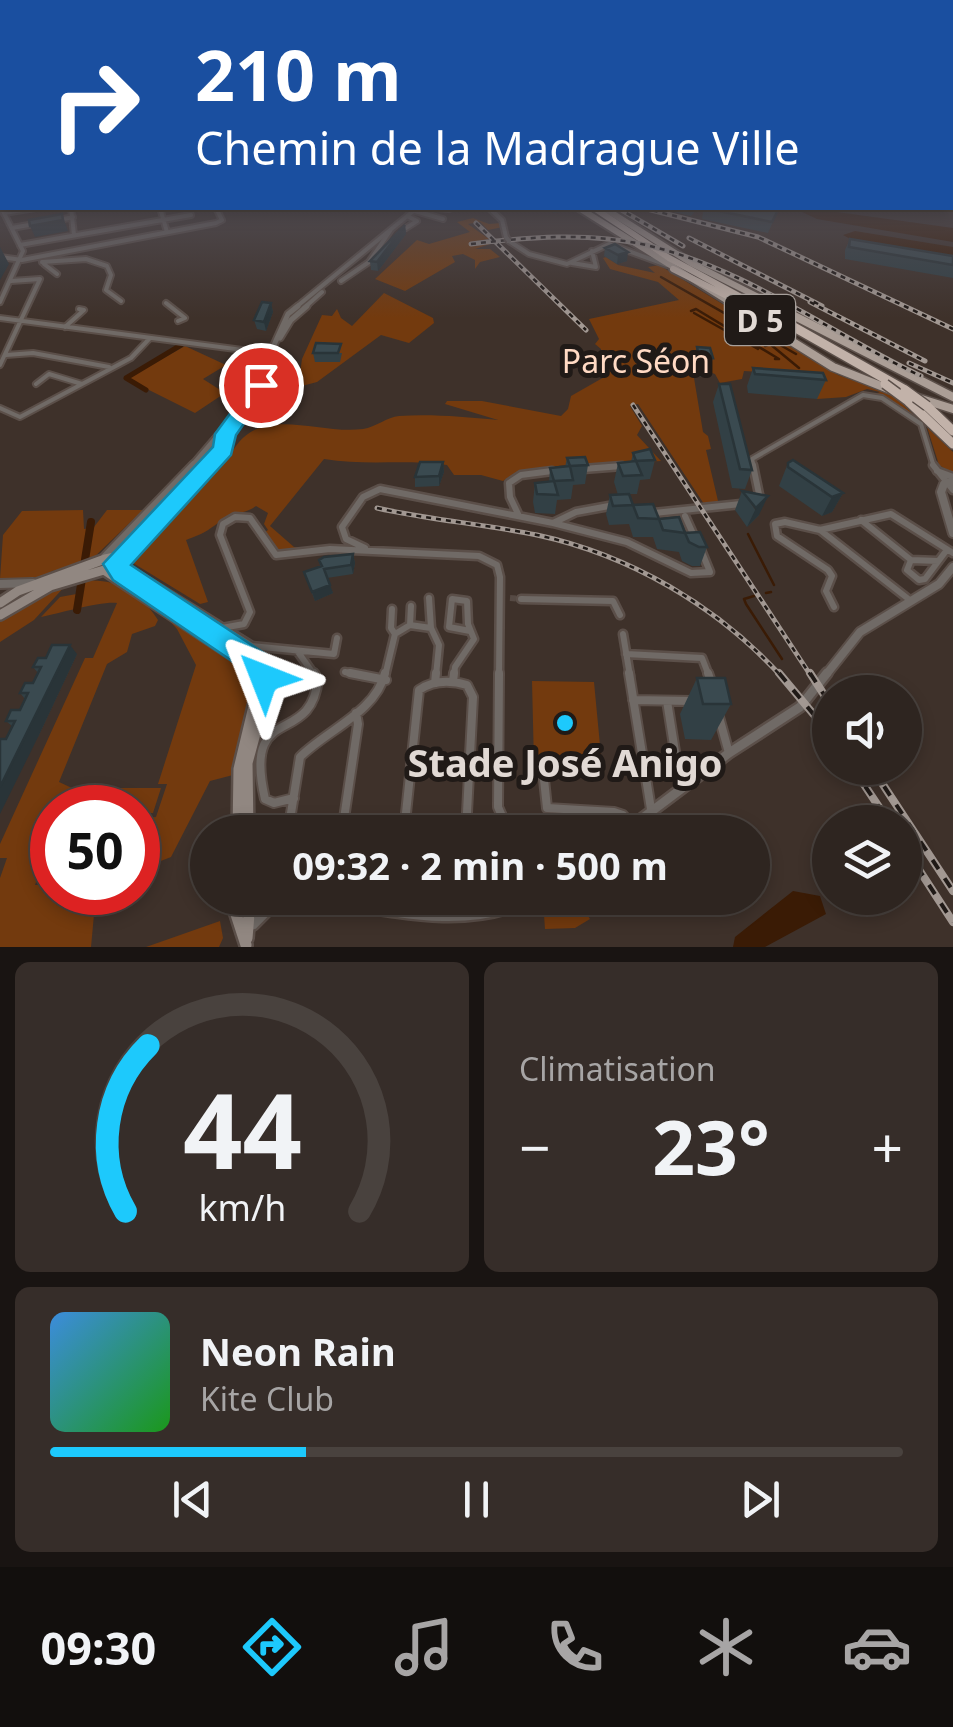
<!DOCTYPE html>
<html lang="fr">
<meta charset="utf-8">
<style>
body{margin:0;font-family:"Noto Sans",sans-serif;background:#362d29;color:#f1f3f6;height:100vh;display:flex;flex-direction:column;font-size:38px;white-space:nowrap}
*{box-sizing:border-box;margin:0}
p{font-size:32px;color:#a7a5a5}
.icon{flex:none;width:55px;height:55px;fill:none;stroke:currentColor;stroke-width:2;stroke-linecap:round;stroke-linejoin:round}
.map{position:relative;height:947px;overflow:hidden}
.sheet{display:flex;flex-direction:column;gap:15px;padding:15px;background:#191412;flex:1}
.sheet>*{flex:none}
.hud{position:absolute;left:0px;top:0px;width:955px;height:210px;box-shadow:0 5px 15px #0003,0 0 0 2px #49423e;background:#1a4fa0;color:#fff;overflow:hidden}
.fabs{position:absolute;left:812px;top:675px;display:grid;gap:20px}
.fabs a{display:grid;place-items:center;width:110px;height:110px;border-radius:50%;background:#2e2520;box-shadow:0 5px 15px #0003,0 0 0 2px #49423e;font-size:50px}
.speed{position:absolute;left:30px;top:785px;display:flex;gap:20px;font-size:50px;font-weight:700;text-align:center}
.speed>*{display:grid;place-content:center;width:130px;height:130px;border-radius:50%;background:#2e2520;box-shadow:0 5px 15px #0003,0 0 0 2px #49423e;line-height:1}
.speed .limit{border:15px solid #d22;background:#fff;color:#111}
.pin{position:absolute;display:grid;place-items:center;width:85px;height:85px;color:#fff;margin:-42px;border:5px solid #fff;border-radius:50%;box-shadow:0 2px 10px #0007}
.me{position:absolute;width:110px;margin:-55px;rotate:315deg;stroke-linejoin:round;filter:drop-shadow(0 0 8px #0008)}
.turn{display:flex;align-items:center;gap:35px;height:210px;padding:0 30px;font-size:45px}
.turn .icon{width:130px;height:130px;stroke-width:2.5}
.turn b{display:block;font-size:70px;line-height:85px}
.big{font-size:75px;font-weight:700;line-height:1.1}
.sheet .card{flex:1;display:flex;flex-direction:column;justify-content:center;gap:15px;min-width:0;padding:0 35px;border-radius:15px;background:#362d29}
.sheet .dial{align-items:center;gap:0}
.dial svg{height:260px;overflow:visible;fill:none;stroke:#49423e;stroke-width:7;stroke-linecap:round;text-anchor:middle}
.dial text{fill:#f1f3f6;stroke:none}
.song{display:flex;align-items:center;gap:30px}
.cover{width:120px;height:120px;border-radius:15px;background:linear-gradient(135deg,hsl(210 70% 55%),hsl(120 70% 35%))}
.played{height:10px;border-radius:5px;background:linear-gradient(90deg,#1dc9fc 30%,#49423e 30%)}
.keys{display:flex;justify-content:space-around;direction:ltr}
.heat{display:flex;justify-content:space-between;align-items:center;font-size:55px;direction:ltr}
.sheet .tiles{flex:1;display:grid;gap:15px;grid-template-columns:1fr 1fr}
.card:last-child{grid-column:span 2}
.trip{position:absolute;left:190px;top:815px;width:580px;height:100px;border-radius:50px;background:#2e2520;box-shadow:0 5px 15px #0003,0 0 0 2px #49423e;font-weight:700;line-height:100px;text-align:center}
.tabs{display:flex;height:160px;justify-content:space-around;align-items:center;background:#120f0d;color:#a7a5a5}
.tabs .icon{width:70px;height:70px}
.tabs .on{color:#1dc9fc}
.tabs b{font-size:45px;color:#f1f3f6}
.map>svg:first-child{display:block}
.green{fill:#733a0e}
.water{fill:#3a1b05}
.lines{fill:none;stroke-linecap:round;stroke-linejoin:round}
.stream{stroke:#3a1b05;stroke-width:2.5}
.canal-far1{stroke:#3a1b05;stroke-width:5}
.canal{stroke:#3a1b05;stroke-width:8}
.minor-tunnel{stroke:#564a44;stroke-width:6;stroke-dasharray:6 2.5;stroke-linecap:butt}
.minor-far2-casing{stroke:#5b4f49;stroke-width:8}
.minor-far1-casing{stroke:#5b4f49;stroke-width:11}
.minor-casing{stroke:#5b4f49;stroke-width:12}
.tertiary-far3-casing{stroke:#5b4f49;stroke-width:8}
.tertiary-far2-casing{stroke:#5b4f49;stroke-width:9}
.tertiary-far1-casing{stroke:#5b4f49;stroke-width:12}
.tertiary-casing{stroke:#5b4f49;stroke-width:14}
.secondary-far1-casing{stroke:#5b4f49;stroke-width:14}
.secondary-casing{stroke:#5b4f49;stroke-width:16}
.primary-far1-casing{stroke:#5b4f49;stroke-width:10}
.primary-casing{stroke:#5b4f49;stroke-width:11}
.motorway-far1-casing{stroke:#5b4f49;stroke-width:10}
.motorway-casing{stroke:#5b4f49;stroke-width:12}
.minor-far2{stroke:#706a66;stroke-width:4}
.minor-far1{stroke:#706a66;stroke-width:6}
.minor{stroke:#706a66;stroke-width:8}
.tertiary-far3{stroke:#706a66;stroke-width:4}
.tertiary-far2{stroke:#706a66;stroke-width:5}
.tertiary-far1{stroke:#706a66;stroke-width:8}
.tertiary{stroke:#706a66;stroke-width:9}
.secondary-far1{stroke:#918781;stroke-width:9}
.secondary{stroke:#918781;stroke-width:11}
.primary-far1{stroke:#ab9e96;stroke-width:6}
.primary{stroke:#ab9e96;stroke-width:8}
.motorway-far1{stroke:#c2b2a9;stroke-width:6}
.motorway{stroke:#c2b2a9;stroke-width:9}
.rail-far1-casing{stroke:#a29892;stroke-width:5}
.rail-casing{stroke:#a29892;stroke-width:8}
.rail-far1{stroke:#201a17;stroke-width:2.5;stroke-dasharray:5;stroke-linecap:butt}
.rail{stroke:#201a17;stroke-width:4;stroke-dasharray:11;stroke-linecap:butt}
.minor-bridge-casing{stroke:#5b4f49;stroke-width:8;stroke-linecap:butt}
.motorway-bridge-casing{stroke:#5b4f49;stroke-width:12;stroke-linecap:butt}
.minor-bridge{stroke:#706a66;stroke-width:4}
.motorway-bridge{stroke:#c2b2a9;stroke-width:9}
.wall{fill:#324045}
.shaded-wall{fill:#293438}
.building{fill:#3a4a50;stroke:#293438;stroke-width:2.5}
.route{fill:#1dc9fc;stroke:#1383a4;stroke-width:2.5}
.poi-dot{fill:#1dc9fc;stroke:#201a17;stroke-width:4}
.labels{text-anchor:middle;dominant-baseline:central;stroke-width:10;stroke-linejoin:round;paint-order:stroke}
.shield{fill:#201a17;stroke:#a7a09b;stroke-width:2.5}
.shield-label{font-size:30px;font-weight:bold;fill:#e1d9d4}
.park-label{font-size:32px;fill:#ffdac4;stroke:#201a17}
.near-poi-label{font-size:38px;font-weight:bold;fill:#e1d9d4;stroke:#201a17}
</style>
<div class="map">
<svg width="953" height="947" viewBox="0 0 953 947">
<rect width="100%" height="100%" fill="#3e312a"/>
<path class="green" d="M 473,218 L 489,224 L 501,223 L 503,227 L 488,230 L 480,222 L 468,224 L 489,239 L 471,242 L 472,245 L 493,243 L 475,249 L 490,249 L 500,257 L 480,262 L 475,269 L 475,260 L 463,254 L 452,256 L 455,262 L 405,291 L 375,279 L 417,240 L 429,244 L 470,232 L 457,222 Z
M 606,257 L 618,265 L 655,273 L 648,267 L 659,265 L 838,375 L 892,394 L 953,452 L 953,474 L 939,465 L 927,427 L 876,394 L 880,392 L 867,389 L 846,397 L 817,399 L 778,373 L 744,371 L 742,379 L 720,383 L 715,374 L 692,366 L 703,432 L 708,436 L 711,449 L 706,450 L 718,501 L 704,504 L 638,404 L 630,406 L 642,426 L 637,435 L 661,461 C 623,464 530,460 503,481 L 481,475 L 454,475 L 447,465 C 406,459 365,466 324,459 L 270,526 L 294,547 L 305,548 L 276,550 L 265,532 L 268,530 L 264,524 L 268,513 L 256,506 C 246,514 234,512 224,519 C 206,531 208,532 186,540 L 208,602 L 200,604 L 133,563 L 134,554 L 231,454 C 258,402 316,435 363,429 C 376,427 387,417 399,416 C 434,414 463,417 498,420 L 445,404 L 447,401 L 482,401 L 561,416 L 568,409 L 571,396 L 606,376 L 601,367 L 601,349 L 595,344 L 599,339 L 589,319 L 679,300 L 658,282 L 610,269 L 603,258 Z
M 384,293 L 433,318 L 434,323 L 409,343 L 381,335 L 317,382 L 298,387 L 302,359 L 322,315 L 332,316 L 337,309 L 341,318 L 352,326 Z
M 185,346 L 226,365 L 203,379 L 225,393 L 195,413 L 127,379 Z
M 83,510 L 84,529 L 94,527 L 107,510 L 143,510 L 86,565 L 52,571 L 45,577 L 0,579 L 3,535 L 22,511 Z
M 84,581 C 118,578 140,593 158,620 L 155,626 L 132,634 L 127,652 L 107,664 L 59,782 L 72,788 L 65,807 L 52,808 L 52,836 L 35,885 L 52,885 L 52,892 L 96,893 L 91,947 L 0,947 L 0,878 L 7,858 L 0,858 L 0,844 L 85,658 L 93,658 L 117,603 C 101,601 61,613 41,617 L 60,597 L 82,593 Z
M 67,584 L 34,620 L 0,642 L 0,619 Z
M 165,616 L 240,666 C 266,695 241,743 233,775 L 210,781 L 171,857 L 138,870 L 138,819 L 156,817 L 167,784 L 158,784 L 196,665 L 177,629 Z
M 532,681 L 594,682 L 602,766 L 534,764 Z
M 108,788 L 161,788 L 153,813 L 138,813 L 138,808 L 101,807 Z
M 550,898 L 576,898 L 590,919 L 575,928 L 545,929 L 543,901 Z
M 220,921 L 223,938 L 219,947 L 146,947 Z"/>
<path class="water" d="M 808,208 L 953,228 L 953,242 L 817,219 L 802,212 Z
M 855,231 L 953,247 L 953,258 L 854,241 L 843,235 Z
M 793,891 L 820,896 L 826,914 L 765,947 L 733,947 L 735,937 Z"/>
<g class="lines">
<path class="stream" d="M 661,277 L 796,354
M 691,311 L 696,309 L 779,359 L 775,359
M 694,313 L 758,349
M 765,346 L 770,344 L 799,368
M 748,534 L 774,585
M 766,593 L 771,592
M 754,596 L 744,599 L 746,604 L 782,659"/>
<path class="canal-far1" d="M 146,390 L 126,378 L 181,345"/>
<path class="canal" d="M 77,610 L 91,522"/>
<path class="minor-tunnel" d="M 510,598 L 521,599"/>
<g class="minor-far2-casing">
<path id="minor-far2" d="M 71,208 L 74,235
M 160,208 L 167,232
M 437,208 L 449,209
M 489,208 L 502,220 L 506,237
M 415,211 L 443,219
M 4,213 L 35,208
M 59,220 L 73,217
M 12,228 L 34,224
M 406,228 L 417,221 L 409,217
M 509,241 L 529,254 L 567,264 L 609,244 L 667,265
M 20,245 L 191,215
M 0,257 L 22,260 L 216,223 L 222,220 L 216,208
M 42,262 L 86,259 L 107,266 L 111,275 L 106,290 L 121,301
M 572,263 L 596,267 L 592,251
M 44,264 L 57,274
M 341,281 L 369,262 L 390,231
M 166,303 L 185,318 L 178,321
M 0,318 L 273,354
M 65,327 L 84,310 L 79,309
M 6,355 L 33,353 L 109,367
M 0,365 L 40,279 L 11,281
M 36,384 L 49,374 L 82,384
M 0,408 L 20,417 L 131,358 L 150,338
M 605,467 L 622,466
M 754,467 L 752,459 L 863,395 L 882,398 L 921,424 L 934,467"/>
</g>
<g class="minor-far1-casing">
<path id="minor-far1" d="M 753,465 L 760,499
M 933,465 L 953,490
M 583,469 L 622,466
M 937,471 L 953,477
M 609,506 L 576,512 L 553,523 L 627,542 L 691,573 L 710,572 L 701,550
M 654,513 L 741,504
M 519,516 L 510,497 L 509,483 L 521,475 L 552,471
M 685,516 L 694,536
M 861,520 L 911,560 L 907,570 L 919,580 L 925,579 L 946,551
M 820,530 L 911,601
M 365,548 L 346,539 L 342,527 L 363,497 L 380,489 L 553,523
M 911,560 L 938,561
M 120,564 L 252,646 L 334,654 L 337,638
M 429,598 L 431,628
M 521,599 L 613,601 L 620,615
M 834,607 L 826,591 L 832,576 L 828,570 L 777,536 L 775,524 L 785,522 L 820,530 L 891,514 L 953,553
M 410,625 L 411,606
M 222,628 L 244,624 L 250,612 L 220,535 L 223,524 L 235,517 L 250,518 L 276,555 L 330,549 L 479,556 L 497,565 L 500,577 L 499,676
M 395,634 L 410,625 L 431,628 L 439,645 L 436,676
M 623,634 L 630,676
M 298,652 L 315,676
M 626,654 L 702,658 L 709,676
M 345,672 L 363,676
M 385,676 L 395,634 L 391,628 L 392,609
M 454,676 L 455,667 L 474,639 L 468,624 L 467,601 L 452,599 L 449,627 L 470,631"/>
</g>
<g class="minor-casing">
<path id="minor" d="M 350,673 L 386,680
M 499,673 L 498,807 L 509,832
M 629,673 L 651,809
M 708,673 L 711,682
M 453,682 L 454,673
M 435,683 L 436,673
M 302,684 L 318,679
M 633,700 L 692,701
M 667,701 L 676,758
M 719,717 L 729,753
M 543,770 L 547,808 L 614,812 L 623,815 L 632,826
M 294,798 L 274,803 L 265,799 C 242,700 311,749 318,679 L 314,673
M 573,810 L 575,832
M 288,832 L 300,757 C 327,730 376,712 385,673
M 342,832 L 358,724 L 356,713
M 342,832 L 368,832
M 404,832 L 419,690 C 434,680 450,680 467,685 L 473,697 L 466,832"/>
</g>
<g class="tertiary-far3-casing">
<path id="tertiary-far3" d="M 0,205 L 23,251 L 0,302
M 295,308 L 417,208
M 304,308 L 322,292"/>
</g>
<g class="tertiary-far2-casing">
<path id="tertiary-far2" d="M 280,338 L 291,320 L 307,306
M 191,467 L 250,398 L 288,314 L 298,306
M 206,467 L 223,449 L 231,427"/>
</g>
<g class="tertiary-far1-casing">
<path id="tertiary-far1" d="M 953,481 L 944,484 L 941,492 L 953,533
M 105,557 L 194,465
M 117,560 L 208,465
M 0,584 L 33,583
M 825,676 L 860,632 L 939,584 L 953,567"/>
</g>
<g class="tertiary-casing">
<path id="tertiary" d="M 624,832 L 729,753 L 800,707 L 827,673
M 254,898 L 258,898
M 315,898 C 388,910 465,933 534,898
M 253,925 L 280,898"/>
</g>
<g class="secondary-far1-casing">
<path id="secondary-far1" d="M 116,564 L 122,573 L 243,652 L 261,676
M 0,603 L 18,591 L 105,559 L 115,557 L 116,564
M 0,615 L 50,586 L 104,570 L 243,662 L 251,676"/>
</g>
<g class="secondary-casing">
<path id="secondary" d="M 238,832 L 239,769 L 256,698 L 250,673
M 248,832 L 247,763 L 264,700 L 259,673
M 232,902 L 246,945
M 247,938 L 250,902"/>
</g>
<g class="primary-far1-casing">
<path id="primary-far1" d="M 579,208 L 739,308
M 604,208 L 691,263 L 780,308"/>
</g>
<g class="primary-casing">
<path id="primary" d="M 735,306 L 833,367 L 891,390
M 775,306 L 953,397
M 915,397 L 953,409"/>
</g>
<g class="motorway-far1-casing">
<path id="motorway-far1" d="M 594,208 L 669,258 L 761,308
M 673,269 L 751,308"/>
</g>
<g class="motorway-casing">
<path id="motorway" d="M 746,306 L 766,316
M 757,306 L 905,390
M 908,401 L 953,444
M 927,406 L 953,431"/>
</g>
<use href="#minor-far2" class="minor-far2"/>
<use href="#minor-far1" class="minor-far1"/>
<use href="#minor" class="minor"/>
<use href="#tertiary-far3" class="tertiary-far3"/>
<use href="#tertiary-far2" class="tertiary-far2"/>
<use href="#tertiary-far1" class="tertiary-far1"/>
<use href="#tertiary" class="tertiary"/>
<use href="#secondary-far1" class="secondary-far1"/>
<use href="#secondary" class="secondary"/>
<use href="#primary-far1" class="primary-far1"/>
<use href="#primary" class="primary"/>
<use href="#motorway-far1" class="motorway-far1"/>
<use href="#motorway" class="motorway"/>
<g class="rail-far1-casing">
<path id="rail-far1" d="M 618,208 L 683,246
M 643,208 L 758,237 L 953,329
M 476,223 L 586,330
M 689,238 L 822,306
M 471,244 C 529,237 588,232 646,245 C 745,268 830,333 921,376
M 810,302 L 925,361
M 909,363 L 953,383
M 633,405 L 811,676
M 377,508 C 430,520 484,524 537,535 C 630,555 717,606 781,676"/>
</g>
<g class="rail-casing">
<path id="rail" d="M 779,673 L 830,734
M 810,673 L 830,704
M 853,768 L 889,822
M 872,768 L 953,891
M 905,848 L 953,922"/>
</g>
<use href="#rail-far1" class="rail-far1"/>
<use href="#rail" class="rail"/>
<g class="minor-bridge-casing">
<path id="minor-bridge" d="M 506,237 L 509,241"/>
</g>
<g class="motorway-bridge-casing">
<path id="motorway-bridge" d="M 885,384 L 908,401
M 905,390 L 927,406"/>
</g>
<use href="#minor-bridge" class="minor-bridge"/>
<use href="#motorway-bridge" class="motorway-bridge"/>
</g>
<path class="wall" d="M 665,208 L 698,208 L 691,216 L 665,210 Z
M 704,208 L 779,208 L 768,233 L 702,219 Z
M 405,225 L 406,234 L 378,271 L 371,270 L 370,261 Z
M 850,239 L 953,256 L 953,278 L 845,259 L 845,250 Z
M 605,248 L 627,261 L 617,264 L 604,256 Z
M 271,303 L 273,312 L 266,331 L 257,329 L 254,320 Z
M 697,347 L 713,358 L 707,377 L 694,376 L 692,365 Z
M 313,353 L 342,353 L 340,362 L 315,362 Z
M 753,368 L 826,380 L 817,399 L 748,393 L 747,386 Z
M 719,384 L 752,470 L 745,489 L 732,488 L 713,402 Z
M 633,453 L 655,460 L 650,479 L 640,480 L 637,494 L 629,494 L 633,505 L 685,533 L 707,547 L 700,566 L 692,566 L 682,561 L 679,552 L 657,549 L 653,537 L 633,537 L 629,524 L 609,525 L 606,514 L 610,495 L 618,495 L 614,482 L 618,463 L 631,462 Z
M 567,458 L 588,465 L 585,484 L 573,485 L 571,499 L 557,500 L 555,514 L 535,513 L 533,502 L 535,483 L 549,482 L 550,468 L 565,467 Z
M 443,462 L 444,472 L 439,486 L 415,487 L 415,477 Z
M 788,463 L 843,493 L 832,512 L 822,516 L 779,486 Z
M 742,491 L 759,515 L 747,527 L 735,510 Z
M 353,554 L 355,563 L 353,574 L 327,578 L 333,593 L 315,601 L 304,572 L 320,566 L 319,560 Z
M 77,654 L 38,737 L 6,739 L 12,726 L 6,721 L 20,710 L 25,699 L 20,693 L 33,683 L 38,673 L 33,667 Z
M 697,678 L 731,704 L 711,740 L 685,739 L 680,714 Z"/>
<path class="shaded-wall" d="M 553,208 L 570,208 L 569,211 L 553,213 Z
M 62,214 L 68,231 L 35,237 L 30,226 Z
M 405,225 L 406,234 L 378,271 L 377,262 Z
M 0,247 L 9,264 L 0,280 Z
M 628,252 L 627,261 L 617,264 L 618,255 Z
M 271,303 L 273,312 L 266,331 L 264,322 Z
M 443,462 L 444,472 L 439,486 L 439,476 Z
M 843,493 L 832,512 L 822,516 L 832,497 Z
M 768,496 L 759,515 L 747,527 L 756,508 Z
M 353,554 L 355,563 L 353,574 L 351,565 Z
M 330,585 L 333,593 L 315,601 L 312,592 Z
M 70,645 L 77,654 L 38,737 L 0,814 L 0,787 Z"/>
<path class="building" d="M 704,208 L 779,208 L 772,222 Z
M 62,214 L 63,220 L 30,226 L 29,220 Z
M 405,225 L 377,262 L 370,261 Z
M 850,239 L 953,256 L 953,265 L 849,247 Z
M 615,244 L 628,252 L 618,255 L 605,248 Z
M 262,302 L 271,303 L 264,322 L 254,320 Z
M 316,343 L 341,344 L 338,353 L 313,353 Z
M 697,347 L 710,348 L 713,358 L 699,357 Z
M 753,368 L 823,373 L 826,380 L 755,374 Z
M 719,384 L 730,384 L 752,470 L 740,469 Z
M 650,449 L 655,460 L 636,461 L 642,475 L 623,476 L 618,463 L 636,461 L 633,453 Z
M 585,457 L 588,465 L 570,466 L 567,458 Z
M 793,460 L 843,493 L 832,497 L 788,467 L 788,463 Z
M 420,462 L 443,462 L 439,476 L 415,477 Z
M 570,466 L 573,480 L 554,481 L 550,468 Z
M 554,481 L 558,495 L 537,494 L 535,483 Z
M 742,491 L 768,496 L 756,508 Z
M 629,494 L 633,505 L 613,506 L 610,495 Z
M 653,504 L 659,519 L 638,518 L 633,505 Z
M 679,517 L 685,533 L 663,530 L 659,519 Z
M 700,532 L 707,547 L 699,547 L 689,542 L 685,533 Z
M 353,554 L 351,565 L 324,569 L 330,585 L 312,592 L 304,572 L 322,566 L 319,560 L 324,557 Z
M 52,645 L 70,645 L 0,787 L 0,739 L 6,739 L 15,721 L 6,721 L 11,710 L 20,710 L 28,693 L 20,693 L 25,683 L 33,683 L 41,667 L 33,667 L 38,658 L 46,658 Z
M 697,678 L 725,678 L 731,704 L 703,704 Z"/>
<linearGradient id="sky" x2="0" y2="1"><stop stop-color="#221b17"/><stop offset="0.58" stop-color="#524e55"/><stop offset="1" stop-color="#524e55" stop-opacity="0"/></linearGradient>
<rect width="953" height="318" fill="url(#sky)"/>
<path class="route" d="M 261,379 L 271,385 L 236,435 L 231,455 L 131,565 L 267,655 L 279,678 L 274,688 L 264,692 L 253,688 L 246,674 L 232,661 L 113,580 L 103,564 L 213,447 L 215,434 L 254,381 Z"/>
<circle class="poi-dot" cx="565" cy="723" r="10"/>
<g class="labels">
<rect class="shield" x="725" y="295" width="70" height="50" rx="8"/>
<g class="shield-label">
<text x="760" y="320">D 5</text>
</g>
<g class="park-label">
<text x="636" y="360">Parc Séon</text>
</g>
<g class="near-poi-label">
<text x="565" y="762">Stade José Anigo</text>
</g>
</g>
</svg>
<div class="fabs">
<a><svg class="icon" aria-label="sound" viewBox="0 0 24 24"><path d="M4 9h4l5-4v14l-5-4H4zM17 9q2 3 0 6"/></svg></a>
<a><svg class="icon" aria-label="layers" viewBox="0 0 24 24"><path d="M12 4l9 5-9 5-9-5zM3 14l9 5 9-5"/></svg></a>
</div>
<div class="speed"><div class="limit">50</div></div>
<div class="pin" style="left:261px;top:385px;background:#d93025"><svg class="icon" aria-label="arrive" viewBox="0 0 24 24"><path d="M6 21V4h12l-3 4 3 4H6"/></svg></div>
<svg class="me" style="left:264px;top:678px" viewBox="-20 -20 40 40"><path d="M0-17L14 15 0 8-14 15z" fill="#1dc9fc" stroke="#fff" stroke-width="4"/></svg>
<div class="trip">09:32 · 2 min · 500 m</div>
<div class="hud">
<div class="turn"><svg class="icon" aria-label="right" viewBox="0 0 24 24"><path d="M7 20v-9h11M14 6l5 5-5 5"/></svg><div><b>210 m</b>Chemin de la Madrague Ville</div></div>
</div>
</div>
<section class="sheet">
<div class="tiles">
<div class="card dial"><svg viewBox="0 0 100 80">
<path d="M14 69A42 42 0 1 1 86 69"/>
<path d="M14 69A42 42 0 0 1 21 18" stroke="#1dc9fc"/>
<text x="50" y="56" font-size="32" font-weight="700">44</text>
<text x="50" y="72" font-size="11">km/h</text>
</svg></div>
<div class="card"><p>Climatisation</p>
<div class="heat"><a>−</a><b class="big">23°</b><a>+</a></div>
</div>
<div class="card">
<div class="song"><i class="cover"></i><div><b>Neon Rain</b><p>Kite Club</p></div></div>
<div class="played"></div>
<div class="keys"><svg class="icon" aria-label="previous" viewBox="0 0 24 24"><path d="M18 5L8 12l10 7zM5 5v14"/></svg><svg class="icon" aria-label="pause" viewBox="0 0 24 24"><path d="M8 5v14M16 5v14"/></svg><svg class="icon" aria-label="next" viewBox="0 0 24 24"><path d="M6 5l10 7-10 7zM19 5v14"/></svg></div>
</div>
</div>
</section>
<nav class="tabs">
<b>09:30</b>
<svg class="icon on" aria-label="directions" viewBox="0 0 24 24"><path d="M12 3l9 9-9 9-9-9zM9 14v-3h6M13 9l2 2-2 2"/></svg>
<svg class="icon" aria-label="music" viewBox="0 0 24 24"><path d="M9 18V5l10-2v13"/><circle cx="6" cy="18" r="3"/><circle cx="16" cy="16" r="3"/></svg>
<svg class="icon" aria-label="phone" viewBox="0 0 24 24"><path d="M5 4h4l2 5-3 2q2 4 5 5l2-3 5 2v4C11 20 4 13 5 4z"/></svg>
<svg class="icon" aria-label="climate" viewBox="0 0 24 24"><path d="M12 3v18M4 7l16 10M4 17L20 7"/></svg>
<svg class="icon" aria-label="car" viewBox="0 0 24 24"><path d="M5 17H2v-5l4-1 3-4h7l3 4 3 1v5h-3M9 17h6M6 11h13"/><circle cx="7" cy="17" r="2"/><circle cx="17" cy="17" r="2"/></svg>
</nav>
